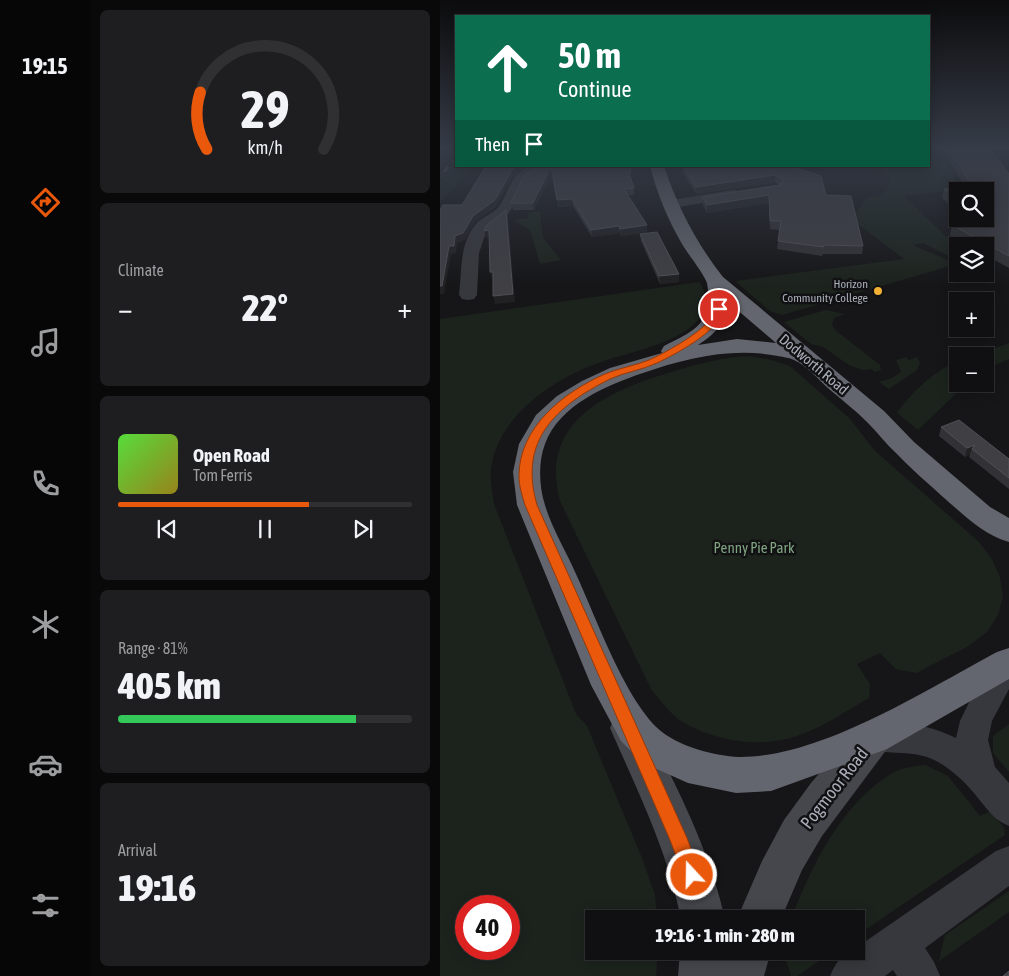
<!DOCTYPE html>
<meta charset="utf-8">
<style>
body{margin:0;font-family:"Asap Condensed",sans-serif;background:#1e1e20;color:#f1f3f6;height:100vh;display:flex;flex-direction:column;font-size:19px;white-space:nowrap}
*{box-sizing:border-box;margin:0}
p{font-size:16px;color:#9c9d9f}
.icon{flex:none;width:28px;height:28px;fill:none;stroke:currentColor;stroke-width:2;stroke-linecap:round;stroke-linejoin:round}
.map{position:relative;flex:1;overflow:hidden}
.details{display:flex;flex-direction:column;gap:10px;padding:10px;background:#09090a;width:350px}
.details>*{flex:none}
.top-card{position:absolute;left:15px;top:15px;width:475px;height:152px;border-radius:0px;box-shadow:0 2px 12px #0003,0 0 0 1px #303032;background:#0b6e4f;color:#fff;overflow:hidden}
.controls{position:absolute;left:509px;top:182px;display:grid;gap:10px}
.controls a{display:grid;place-items:center;width:45px;height:45px;border-radius:0px;background:#101012;box-shadow:0 2px 12px #0003,0 0 0 1px #303032;font-size:25px}
.speed{position:absolute;left:15px;top:895px;display:flex;gap:10px;font-size:25px;font-weight:700;text-align:center}
.speed>*{display:grid;place-content:center;width:65px;height:65px;border-radius:50%;background:#101012;box-shadow:0 2px 12px #0003,0 0 0 1px #303032;line-height:1}
.speed .limit{border:8px solid #d22;background:#fff;color:#111}
.pin{position:absolute;display:grid;place-items:center;width:42px;height:42px;color:#fff;margin:-21px;border:2px solid #fff;border-radius:50%;box-shadow:0 1px 5px #0007}
.me{position:absolute;width:55px;margin:-28px;rotate:339deg;stroke-linejoin:round;filter:drop-shadow(0 0 4px #0008)}
.turn{display:flex;align-items:center;gap:18px;height:105px;padding:0 20px;font-size:22px}
.turn .icon{width:65px;height:65px;stroke-width:2.5}
.turn b{display:block;font-size:35px;line-height:42px}
.then{display:flex;align-items:center;height:48px;padding:0 20px;background:#0003;gap:10px;font-size:19px}
.big{font-size:38px;font-weight:800;line-height:1.1}
.details .widget{flex:1;display:flex;flex-direction:column;justify-content:center;gap:8px;min-width:0;padding:0 18px;border-radius:8px;background:#1e1e20}
.details .dial{align-items:center;gap:0}
.dial svg{height:130px;overflow:visible;fill:none;stroke:#303032;stroke-width:7;stroke-linecap:round;text-anchor:middle}
.dial text{fill:#f1f3f6;stroke:none}
.song{display:flex;align-items:center;gap:15px}
.cover{width:60px;height:60px;border-radius:8px;background:linear-gradient(135deg,hsl(110 70% 55%),hsl(50 70% 35%))}
.played{height:5px;border-radius:2px;background:linear-gradient(90deg,#ea580c 65%,#303032 65%)}
.keys{display:flex;justify-content:space-around;direction:ltr}
.heat{display:flex;justify-content:space-between;align-items:center;font-size:28px;direction:ltr}
.charge{height:8px;border-radius:4px;background:linear-gradient(90deg,#34c759 81%,#303032 0)}
.trip{position:absolute;left:145px;top:910px;width:280px;height:50px;border-radius:0px;background:#101012;box-shadow:0 2px 12px #0003,0 0 0 1px #303032;font-weight:800;line-height:50px;text-align:center}
main{display:flex;flex:1;min-height:0}
.tabs{display:flex;flex-direction:column;width:90px;justify-content:space-around;align-items:center;background:#060607;color:#9c9d9f}
.tabs .icon{width:35px;height:35px}
.tabs .current{color:#ea580c}
.tabs b{font-size:22px;color:#f1f3f6}
.map>svg:first-child{display:block}
.green{fill:#1c231d;fill-rule:evenodd}
.lines{fill:none;stroke-linecap:round;stroke-linejoin:round}
.street{fill:#37383d;fill-rule:evenodd}
.secondary{fill:#45474d;fill-rule:evenodd}
.highway{fill:#63666e;fill-rule:evenodd}
.rail-casing{stroke:#4a4c52;stroke-width:3}
.rail{stroke:#111113;stroke-width:2;stroke-dasharray:6;stroke-linecap:butt}
.wall{fill:#323236}
.shaded-wall{fill:#212124}
.building{fill:#3f3f44;stroke:#4f5156}
.route{fill:#ea580c;stroke:#983908}
.poi-dot{fill:#f2b134;stroke:#111113;stroke-width:2}
.labels{text-anchor:middle;dominant-baseline:central;stroke-width:5;stroke-linejoin:round;paint-order:stroke}
.far-poi-label{font-size:12px;fill:#a8adb8;stroke:#111113;text-anchor:end}
.street-label{font-size:15px;fill:#a8adb8;stroke:#111113}
.park-label{font-size:15px;fill:#7fa381;stroke:#111113}
.near-street-label{font-size:18px;fill:#a8adb8;stroke:#111113}
</style>
<main>
<nav class="tabs">
<b>19:15</b>
<svg class="icon current" aria-label="directions" viewBox="0 0 24 24"><path d="M12 3l9 9-9 9-9-9zM9 14v-3h6M13 9l2 2-2 2"/></svg>
<svg class="icon" aria-label="music" viewBox="0 0 24 24"><path d="M9 18V5l10-2v13"/><circle cx="6" cy="18" r="3"/><circle cx="16" cy="16" r="3"/></svg>
<svg class="icon" aria-label="phone" viewBox="0 0 24 24"><path d="M5 4h4l2 5-3 2q2 4 5 5l2-3 5 2v4C11 20 4 13 5 4z"/></svg>
<svg class="icon" aria-label="climate" viewBox="0 0 24 24"><path d="M12 3v18M4 7l16 10M4 17L20 7"/></svg>
<svg class="icon" aria-label="car" viewBox="0 0 24 24"><path d="M5 17H2v-5l4-1 3-4h7l3 4 3 1v5h-3M9 17h6M6 11h13"/><circle cx="7" cy="17" r="2"/><circle cx="17" cy="17" r="2"/></svg>
<svg class="icon" aria-label="filters" viewBox="0 0 24 24"><path d="M4 7h16M4 17h16"/><circle cx="9" cy="7" r="2"/><circle cx="15" cy="17" r="2"/></svg>
</nav>
<section class="details">
<div class="widget dial"><svg viewBox="0 0 100 80">
<path d="M14 69A42 42 0 1 1 86 69"/>
<path d="M14 69A42 42 0 0 1 10 34" stroke="#ea580c"/>
<text x="50" y="56" font-size="32" font-weight="700">29</text>
<text x="50" y="72" font-size="11">km/h</text>
</svg></div>
<div class="widget"><p>Climate</p>
<div class="heat"><a>−</a><b class="big">22°</b><a>+</a></div>
</div>
<div class="widget">
<div class="song"><i class="cover"></i><div><b>Open Road</b><p>Tom Ferris</p></div></div>
<div class="played"></div>
<div class="keys"><svg class="icon" aria-label="previous" viewBox="0 0 24 24"><path d="M18 5L8 12l10 7zM5 5v14"/></svg><svg class="icon" aria-label="pause" viewBox="0 0 24 24"><path d="M8 5v14M16 5v14"/></svg><svg class="icon" aria-label="next" viewBox="0 0 24 24"><path d="M6 5l10 7-10 7zM19 5v14"/></svg></div>
</div>
<div class="widget"><p>Range · 81%</p><b class="big">405 km</b><div class="charge"></div></div>
<div class="widget"><p>Arrival</p><b class="big">19:16</b></div>
</section>
<div class="map">
<svg width="569" height="976" viewBox="0 0 569 976">
<rect width="100%" height="100%" fill="#161618"/>
<path class="green" d="M 489,149 L 498,149 L 521,188 L 514,188 L 515,190 L 464,196 L 517,247 L 517,260 L 483,243 L 473,245 L 517,264 L 342,315 L 330,311 L 295,281 L 464,259 L 418,224 L 416,214 L 426,197 L 437,197 L 448,189 L 450,178 L 433,166 L 489,166 Z
M 16,164 L 16,166 L 35,166 L 0,202 L 0,181 Z
M 100,211 L 103,238 L 121,260 L 100,264 L 90,230 L 73,220 L 88,218 L 88,213 Z
M 260,282 C 262,287 266,295 266,300 C 266,338 193,351 167,360 C 120,375 63,410 52,463 C 49,476 52,490 54,504 L 136,714 L 147,726 L 202,858 L 215,895 L 217,919 L 154,919 L 154,951 L 218,951 L 216,976 L 0,976 L 0,319 ZM 69,906 L 69,949 L 26,949 L 26,906 Z
M 386,310 L 405,314 L 394,318 L 392,324 L 395,330 L 440,365 L 441,370 L 434,372 L 432,369 L 422,370 L 409,365 L 383,347 L 371,344 L 344,322 Z
M 569,343 L 569,359 L 545,369 L 545,356 L 533,356 Z
M 309,356 L 331,360 L 350,366 L 410,419 L 435,451 L 538,541 L 552,559 L 560,577 L 563,596 L 558,615 L 547,632 L 527,647 L 476,673 L 456,669 L 440,653 L 417,664 L 430,684 L 429,698 C 408,710 387,724 365,733 C 327,749 281,743 246,724 C 231,716 221,701 211,689 L 120,501 C 99,423 165,392 228,373 C 255,365 281,357 309,356 Z
M 466,357 L 469,360 L 477,357 L 480,363 L 477,370 L 449,389 L 439,382 L 452,378 L 461,372 L 456,360 Z
M 517,362 L 518,384 L 526,384 L 478,430 L 457,413 C 470,394 496,369 517,362 Z
M 569,724 L 569,772 L 553,753 L 553,736 Z
M 485,765 L 508,776 L 540,816 L 551,811 L 564,828 L 565,835 L 416,936 L 416,919 L 351,919 C 372,866 399,808 449,775 C 459,768 474,766 485,765 Z
M 569,891 L 569,912 L 499,961 L 505,935 Z
M 345,951 L 394,951 L 357,976 L 351,976 L 345,957 Z"/>
<g class="lines">
<path class="street" d="M 90,166 L 108,166 L 84,181 L 75,203 L 68,214 L 46,232 L 39,253 L 37,295 L 34,299 L 28,300 L 22,299 L 19,295 C 22,271 19,244 36,224 C 43,216 54,214 60,205 C 70,189 71,174 90,166 Z
M 293,190 L 298,191 L 300,194 L 298,197 L 232,208 L 225,204 L 232,200 Z
M 569,650 L 569,689 L 552,721 L 548,740 L 555,767 L 569,783 L 569,826 C 554,820 548,810 538,798 C 527,784 514,771 498,762 C 475,748 447,757 423,747 L 418,737 L 423,727 C 451,716 489,725 516,738 L 520,721 L 535,690 L 559,653 Z
M 569,846 L 569,886 L 485,948 L 494,962 L 500,976 L 457,976 L 453,970 L 445,976 L 390,976 C 395,965 402,951 416,951 L 416,948 L 556,851 Z"/>
<path class="secondary" d="M 188,711 L 201,716 C 234,782 269,847 285,919 L 241,919 C 228,851 197,790 170,728 L 175,716 Z
M 434,720 L 447,725 L 453,737 L 447,749 L 382,836 L 362,870 L 341,919 L 297,919 L 322,861 L 344,820 L 371,783 L 421,725 Z
M 240,951 L 331,951 L 324,976 L 238,976 Z"/>
<path class="highway" d="M 210,166 L 224,166 C 237,206 257,244 283,277 L 444,411 L 474,442 L 550,507 L 569,518 L 569,542 C 543,535 523,514 503,497 C 488,483 471,469 457,454 C 446,444 437,432 427,422 C 415,410 402,400 389,389 C 379,380 368,367 356,361 C 351,358 343,357 338,356 C 292,347 246,358 203,373 C 167,385 119,405 105,444 C 98,462 99,487 105,505 C 112,529 126,551 136,574 C 156,617 186,703 222,732 C 241,747 275,756 299,757 C 380,758 486,690 557,652 L 569,648 L 569,679 L 447,749 L 331,791 L 296,793 L 248,783 L 210,766 L 196,756 L 181,741 L 151,685 L 77,505 L 73,472 L 79,444 L 96,415 L 117,396 L 142,381 L 170,368 L 222,353 L 221,351 L 224,346 C 237,339 258,331 264,317 C 269,307 269,294 267,283 C 264,274 248,254 242,244 C 228,220 217,193 210,166 ZM 288,302 L 336,343 L 297,339 L 258,345 C 274,335 288,321 288,302 Z"/>
<g class="rail-casing">
<path id="rail" d="M 0,176 L 16,159"/>
</g>
<use href="#rail" class="rail"/>
</g>
<path class="wall" d="M 503,149 L 551,149 L 569,174 L 569,268 L 545,255 L 545,246 L 530,246 L 510,235 L 512,225 L 527,221 L 524,219 L 545,219 L 518,191 L 518,212 L 502,198 L 504,189 L 525,187 Z
M 99,166 L 190,166 L 191,179 L 194,188 L 194,195 L 188,195 L 207,232 L 181,236 L 180,233 L 152,237 L 133,206 L 118,207 L 112,172 L 94,210 L 73,210 L 71,203 Z
M 241,166 L 351,166 L 386,195 L 423,246 L 422,254 L 383,254 L 382,256 L 337,249 L 340,230 L 330,229 L 329,203 L 267,213 L 263,205 L 263,197 L 339,185 L 335,182 L 257,194 L 244,175 Z
M 200,234 L 239,274 L 239,282 L 220,284 L 201,241 Z
M 501,427 L 569,459 L 569,489 L 529,457 L 530,454 L 525,457 L 499,436 Z"/>
<path class="shaded-wall" d="M 77,166 L 87,166 L 73,176 L 56,207 L 35,223 L 25,240 L 17,243 L 16,253 L 11,254 L 4,294 L 0,294 L 0,286 L 9,246 L 15,236 L 72,170 Z
M 111,166 L 112,172 L 94,210 L 93,203 Z
M 335,175 L 335,182 L 257,194 L 256,187 Z
M 329,195 L 329,203 L 267,213 L 267,205 Z
M 132,199 L 133,206 L 118,207 L 117,200 Z
M 66,210 L 68,217 L 75,302 L 55,304 L 53,296 Z
M 207,225 L 207,232 L 181,236 L 180,229 Z
M 179,226 L 180,233 L 152,237 L 151,230 Z
M 49,230 L 50,238 L 46,238 L 44,231 Z
M 50,272 L 53,272 L 54,279 L 52,279 Z
M 239,274 L 239,282 L 220,284 L 219,276 Z
M 535,445 L 532,449 L 530,454 L 525,457 L 527,448 Z"/>
<path class="building" d="M 510,149 L 551,149 L 569,174 L 569,256 L 512,225 L 534,219 L 545,219 L 545,191 L 518,191 L 518,200 L 504,189 L 532,186 Z
M 46,166 L 77,166 L 72,170 L 55,200 L 33,216 L 23,233 L 15,236 L 14,246 L 9,246 L 2,286 L 0,286 L 0,210 L 3,205 L 22,205 Z
M 99,166 L 111,166 L 93,203 L 71,203 L 84,176 Z
M 111,166 L 190,166 L 191,173 L 189,173 L 194,188 L 184,189 L 207,225 L 180,229 L 179,226 L 151,230 L 132,199 L 117,200 Z
M 243,166 L 351,166 L 381,176 L 386,195 L 411,196 L 423,246 L 384,245 L 383,247 L 338,241 L 341,221 L 330,221 L 329,195 L 267,205 L 263,197 L 340,185 L 343,180 L 335,175 L 256,187 Z
M 66,210 L 73,294 L 53,296 L 53,272 L 50,272 L 49,230 L 44,231 L 46,226 Z
M 217,232 L 239,274 L 219,276 L 200,234 Z
M 519,420 L 569,459 L 569,478 L 532,449 L 535,445 L 527,448 L 501,427 Z
M 569,971 L 569,976 L 563,976 Z"/>
<linearGradient id="sky" x2="0" y2="1"><stop stop-color="#0c0c0d"/><stop offset="0.52" stop-color="#363c48"/><stop offset="1" stop-color="#363c48" stop-opacity="0"/></linearGradient>
<rect width="569" height="286" fill="url(#sky)"/>
<path class="route" d="M 276,307 L 283,309 C 281,313 279,319 276,323 C 265,338 234,355 217,363 C 202,370 185,372 170,379 C 116,406 78,440 97,505 L 247,838 L 261,875 L 259,882 L 252,884 L 246,882 L 230,840 L 85,505 C 82,495 79,486 79,476 C 79,427 124,392 165,374 C 179,368 194,366 209,360 C 225,353 257,335 269,321 C 272,317 273,311 276,307 Z"/>
<circle class="poi-dot" cx="438" cy="291" r="5"/>
<g class="labels">
<g class="far-poi-label">
<text x="428" y="284">Horizon<tspan x="428" dy="14">Community College</tspan></text>
</g>
<g class="street-label">
<text transform="translate(374 364) rotate(40)">Dodworth Road</text>
</g>
<g class="park-label">
<text x="314" y="547">Penny Pie Park</text>
</g>
<g class="near-street-label">
<text transform="translate(394 788) rotate(-52)">Pogmoor Road</text>
</g>
</g>
</svg>
<div class="controls">
<a><svg class="icon" aria-label="search" viewBox="0 0 24 24"><circle cx="10" cy="10" r="6"/><path d="M15 15l6 6"/></svg></a>
<a><svg class="icon" aria-label="layers" viewBox="0 0 24 24"><path d="M12 4l9 5-9 5-9-5zM3 14l9 5 9-5"/></svg></a>
<a>+</a>
<a>−</a>
</div>
<div class="speed"><div class="limit">40</div></div>
<div class="pin" style="left:279px;top:309px;background:#d93025"><svg class="icon" aria-label="arrive" viewBox="0 0 24 24"><path d="M6 21V4h12l-3 4 3 4H6"/></svg></div>
<svg class="me" style="left:252px;top:875px" viewBox="-20 -20 40 40"><circle r="17" fill="#ea580c" stroke="#fff" stroke-width="3"/><path d="M0-11L8 9 0 5-8 9z" fill="#fff"/></svg>
<div class="trip">19:16 · 1 min · 280 m</div>
<div class="top-card">
<div class="turn"><svg class="icon" aria-label="ahead" viewBox="0 0 24 24"><path d="M12 20V5M6 11l6-6 6 6"/></svg><div><b>50 m</b>Continue</div></div>
<div class="then">Then<svg class="icon" aria-label="arrive" viewBox="0 0 24 24"><path d="M6 21V4h12l-3 4 3 4H6"/></svg></div>
</div>
</div>
</main>
